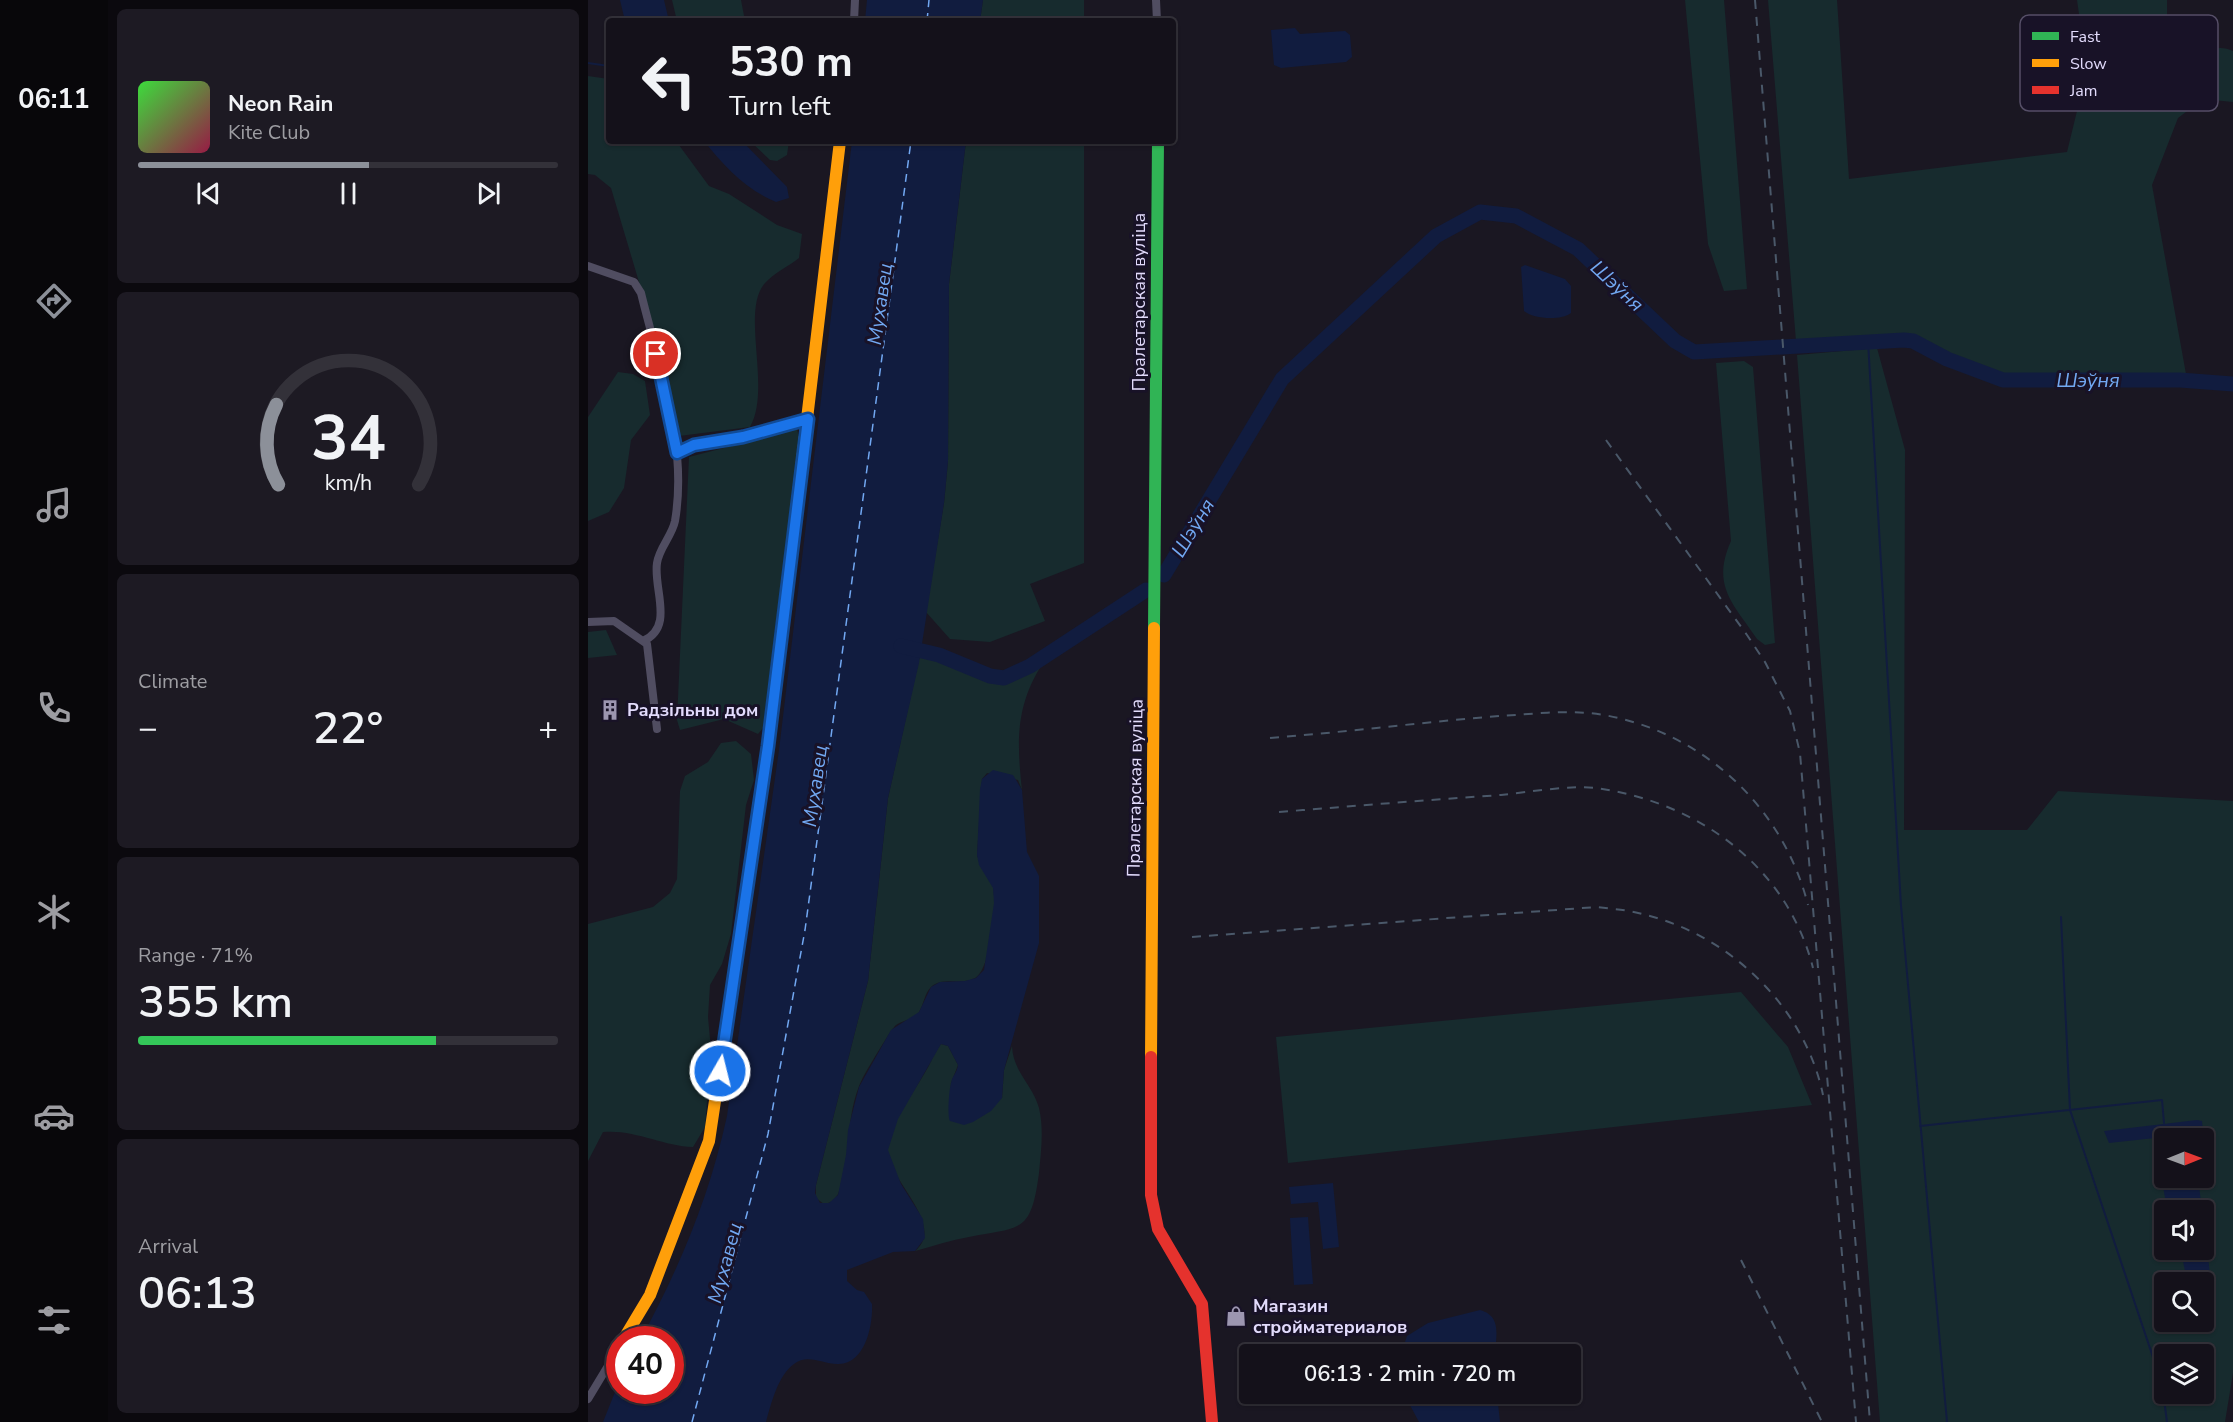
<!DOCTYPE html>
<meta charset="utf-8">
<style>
body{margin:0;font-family:"Nunito Sans",sans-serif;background:#1d1a23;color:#f1f3f6;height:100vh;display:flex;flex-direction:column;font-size:22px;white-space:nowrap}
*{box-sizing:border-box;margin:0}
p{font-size:20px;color:#9d9da2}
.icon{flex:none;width:33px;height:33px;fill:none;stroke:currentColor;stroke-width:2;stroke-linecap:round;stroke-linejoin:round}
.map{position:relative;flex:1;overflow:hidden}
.drawer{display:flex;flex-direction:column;gap:9px;padding:9px;background:#0b090e;width:480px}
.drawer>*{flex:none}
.banner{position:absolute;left:18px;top:18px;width:570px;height:126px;border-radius:6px;box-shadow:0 2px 4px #0004,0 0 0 2px #333139;background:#14111a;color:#f1f3f6;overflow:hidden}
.needle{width:39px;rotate:89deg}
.buttons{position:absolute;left:1566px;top:1128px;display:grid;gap:12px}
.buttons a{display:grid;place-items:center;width:60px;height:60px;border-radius:6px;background:#14111a;box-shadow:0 2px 4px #0004,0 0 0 2px #333139;font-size:30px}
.speed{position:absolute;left:18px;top:1326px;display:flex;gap:12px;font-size:30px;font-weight:700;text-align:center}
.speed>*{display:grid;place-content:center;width:78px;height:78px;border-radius:50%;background:#14111a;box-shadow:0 2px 4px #0004,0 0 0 2px #333139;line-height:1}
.speed .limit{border:9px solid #d22;background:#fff;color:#111}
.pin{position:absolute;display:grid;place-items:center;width:51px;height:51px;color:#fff;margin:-26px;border:3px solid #fff;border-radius:50%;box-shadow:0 2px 6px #0007}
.me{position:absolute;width:66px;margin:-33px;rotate:8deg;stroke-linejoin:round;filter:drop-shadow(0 0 4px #0008)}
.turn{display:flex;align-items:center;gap:21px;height:126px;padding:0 24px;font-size:27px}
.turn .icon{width:78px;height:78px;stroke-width:2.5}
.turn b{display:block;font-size:42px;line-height:51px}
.big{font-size:45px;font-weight:600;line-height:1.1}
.drawer .widget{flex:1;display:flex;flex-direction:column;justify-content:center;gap:9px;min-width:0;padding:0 21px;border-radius:9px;background:#1d1a23}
.drawer .dial{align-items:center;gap:0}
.dial svg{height:156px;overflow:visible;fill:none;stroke:#333139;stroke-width:7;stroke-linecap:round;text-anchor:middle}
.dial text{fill:#f1f3f6;stroke:none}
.song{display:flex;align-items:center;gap:18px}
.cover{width:72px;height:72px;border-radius:9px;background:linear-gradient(135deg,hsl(120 70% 55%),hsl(340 70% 35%))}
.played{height:6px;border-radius:3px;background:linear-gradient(90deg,#8c9099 55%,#333139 55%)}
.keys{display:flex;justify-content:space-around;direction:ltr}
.heat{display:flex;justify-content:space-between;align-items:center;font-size:33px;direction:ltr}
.charge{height:9px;border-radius:4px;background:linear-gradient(90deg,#34c759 71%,#333139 0)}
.trip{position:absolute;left:651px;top:1344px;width:342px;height:60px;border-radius:6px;background:#14111a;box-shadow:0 2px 4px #0004,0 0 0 2px #333139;font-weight:600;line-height:60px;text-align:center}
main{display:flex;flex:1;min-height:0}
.tab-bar{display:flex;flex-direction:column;width:108px;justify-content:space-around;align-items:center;background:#08070a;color:#9d9da2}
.tab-bar .icon{width:42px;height:42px}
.tab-bar .selected{color:#8c9099}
.tab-bar b{font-size:27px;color:#f1f3f6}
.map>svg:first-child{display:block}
.green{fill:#172b2e;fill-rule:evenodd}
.water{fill:#111c3f}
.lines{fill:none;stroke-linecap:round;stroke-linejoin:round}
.stream{stroke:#111c3f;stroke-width:2}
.river{stroke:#111c3f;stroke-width:15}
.ferry{stroke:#72a8f2;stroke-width:1.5;stroke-dasharray:8 6;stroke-linecap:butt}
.street{stroke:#504d61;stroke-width:8}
.fast{stroke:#30b455;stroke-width:12}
.slow{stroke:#ff9f0a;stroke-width:12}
.jam{stroke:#e5322d;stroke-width:12}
.rail{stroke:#4a5869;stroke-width:2;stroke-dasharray:9 8;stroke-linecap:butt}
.route-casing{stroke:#114b97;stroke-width:15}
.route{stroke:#1a73e8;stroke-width:10}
.labels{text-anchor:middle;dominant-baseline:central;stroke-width:6;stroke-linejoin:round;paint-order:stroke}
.street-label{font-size:18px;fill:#e2dbfc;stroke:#181227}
.poi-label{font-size:18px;font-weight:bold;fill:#e2dbfc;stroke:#181227;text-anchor:start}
.water-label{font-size:20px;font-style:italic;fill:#72a8f2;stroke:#181227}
.key{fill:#181227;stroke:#554e67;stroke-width:1.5}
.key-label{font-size:16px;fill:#e2dbfc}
</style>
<main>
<nav class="tab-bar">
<b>06:11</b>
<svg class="icon selected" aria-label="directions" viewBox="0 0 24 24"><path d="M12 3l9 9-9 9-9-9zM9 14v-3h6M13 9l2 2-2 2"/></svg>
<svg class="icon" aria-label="music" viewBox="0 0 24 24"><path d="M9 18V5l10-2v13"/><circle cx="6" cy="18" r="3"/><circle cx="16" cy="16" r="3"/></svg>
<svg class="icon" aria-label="phone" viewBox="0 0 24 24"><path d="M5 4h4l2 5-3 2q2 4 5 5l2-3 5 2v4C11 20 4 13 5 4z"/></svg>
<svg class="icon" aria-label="climate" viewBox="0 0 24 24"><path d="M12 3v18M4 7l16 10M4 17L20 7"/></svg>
<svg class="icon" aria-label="car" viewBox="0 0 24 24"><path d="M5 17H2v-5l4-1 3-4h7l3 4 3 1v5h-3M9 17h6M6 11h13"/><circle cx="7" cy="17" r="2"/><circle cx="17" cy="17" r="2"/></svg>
<svg class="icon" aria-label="filters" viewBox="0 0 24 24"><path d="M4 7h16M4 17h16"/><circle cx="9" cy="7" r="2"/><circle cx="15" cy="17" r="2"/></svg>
</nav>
<section class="drawer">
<div class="widget">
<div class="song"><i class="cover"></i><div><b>Neon Rain</b><p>Kite Club</p></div></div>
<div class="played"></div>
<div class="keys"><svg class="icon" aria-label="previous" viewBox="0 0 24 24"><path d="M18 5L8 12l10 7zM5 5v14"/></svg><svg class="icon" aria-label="pause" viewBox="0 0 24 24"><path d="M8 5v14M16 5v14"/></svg><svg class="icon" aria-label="next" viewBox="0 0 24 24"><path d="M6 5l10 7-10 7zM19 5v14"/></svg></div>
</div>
<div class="widget dial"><svg viewBox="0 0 100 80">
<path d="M14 69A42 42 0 1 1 86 69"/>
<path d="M14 69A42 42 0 0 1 13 28" stroke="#8c9099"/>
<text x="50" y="56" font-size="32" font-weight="700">34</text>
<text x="50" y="72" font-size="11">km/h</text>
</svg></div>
<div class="widget"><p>Climate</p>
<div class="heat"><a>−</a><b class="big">22°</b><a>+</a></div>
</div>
<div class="widget"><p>Range · 71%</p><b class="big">355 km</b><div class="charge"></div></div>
<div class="widget"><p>Arrival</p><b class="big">06:13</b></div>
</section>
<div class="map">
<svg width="1645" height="1422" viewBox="0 0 1645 1422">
<rect width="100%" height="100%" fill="#1a1722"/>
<path class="green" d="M 84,0 L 153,0 L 157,21 L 89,21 Z
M 395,0 L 496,0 L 496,21 L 392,21 Z
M 1097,0 L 1136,0 L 1159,289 L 1136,291 L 1120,244 Z
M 1180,0 L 1249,0 L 1261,179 L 1479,152 L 1499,70 L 1489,0 L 1579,0 L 1579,14 L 1570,61 L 1584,71 C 1600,61 1624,40 1645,51 L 1645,102 L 1615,99 L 1590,118 L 1564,185 L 1598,374 L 1419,374 L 1398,372 L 1324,335 L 1208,341 Z
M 0,76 L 21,79 L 21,141 L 88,141 L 121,186 L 141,194 L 189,225 L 214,234 L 211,258 C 201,266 186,273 177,283 C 152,311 184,388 162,427 L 91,436 L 62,319 L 23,188 L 7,175 L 0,174 Z
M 162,141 L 201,141 L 199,155 L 189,161 L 182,160 Z
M 378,141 L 496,141 L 496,563 L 442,584 L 457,621 L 402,642 L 362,639 L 338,612 L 356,503 L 360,461 L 361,284 Z
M 1289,348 L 1317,450 L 1316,830 L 1439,830 L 1470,791 L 1645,801 L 1645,1373 L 1637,1422 L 1292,1422 L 1209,355 ZM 1576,1138 L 1616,1138 L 1616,1178 L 1576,1178 ZM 1576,1210 L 1616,1210 L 1616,1250 L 1576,1250 ZM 1576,1282 L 1616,1282 L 1616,1322 L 1576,1322 ZM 1576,1354 L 1616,1354 L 1616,1394 L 1576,1394 Z
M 1156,361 L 1165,367 L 1187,643 L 1177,645 L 1169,639 C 1145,603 1123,586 1143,541 L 1128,363 Z
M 30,372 L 45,374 L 57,381 L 62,415 L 43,440 L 36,488 L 21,512 L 0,521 L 0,417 Z
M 209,429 L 211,437 L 175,728 L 170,734 L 136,719 L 92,730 L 89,720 L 101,457 Z
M 18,630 L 29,655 L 0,658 L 0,632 Z
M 333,651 C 362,658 399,685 428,674 C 440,670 450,661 461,654 C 428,700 428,736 434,790 L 430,780 L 399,773 L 394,779 L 389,855 C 392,868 402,875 405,887 C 409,904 403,969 387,978 C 373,986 355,976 343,987 C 336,994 336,1004 331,1012 C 326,1021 316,1019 308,1025 C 303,1029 284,1062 279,1070 C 254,1111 266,1156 250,1194 C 247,1200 243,1203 236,1204 L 228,1198 L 228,1185 L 280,981 L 300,798 Z
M 148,741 L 163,754 L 166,780 L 158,805 L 143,934 L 134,964 L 122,985 L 120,1017 L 123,1050 L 117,1127 L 105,1147 C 75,1146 46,1129 15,1132 L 0,1161 L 0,924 L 65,907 L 82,893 L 89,879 L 92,791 L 97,776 L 120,762 L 133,743 Z
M 1153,992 L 1200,1047 L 1224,1105 L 700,1163 L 688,1037 Z
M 353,1044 L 360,1046 L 370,1065 L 363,1083 L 362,1103 L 414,1098 L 416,1070 L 424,1046 C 425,1072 445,1085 451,1108 C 456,1129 453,1152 451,1173 C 443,1233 434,1227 381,1237 C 363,1240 345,1246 327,1251 C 357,1227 306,1183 300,1157 C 294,1132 328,1090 339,1069 C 344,1061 346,1052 353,1044 Z"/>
<path class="water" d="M 32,0 L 76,0 L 81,21 L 37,21 Z
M 279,0 L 395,0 L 392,21 L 277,21 Z
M 707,28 L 712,34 L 757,31 L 762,35 L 764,57 L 758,62 L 693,68 L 686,65 L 683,30 Z
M 116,141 L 154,141 L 199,187 L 201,198 L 188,202 C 158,190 135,165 116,141 Z
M 264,141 L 378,141 L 361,284 L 360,461 L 356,503 L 331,663 L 300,798 L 280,981 L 228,1185 L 227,1193 L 232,1203 L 241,1203 L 250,1195 L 258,1155 L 260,1130 L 271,1087 L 303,1030 L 331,1012 L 343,987 L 352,982 L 377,981 L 388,978 L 396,970 L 406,903 L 405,888 L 391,865 L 389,855 L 392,789 L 394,779 L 405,770 L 425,775 L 434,790 L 439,852 L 451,876 L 451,943 L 416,1070 L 414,1098 L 403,1111 L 385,1122 L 376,1125 L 362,1121 C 359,1116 361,1091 363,1083 C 364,1076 369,1073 370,1065 L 360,1046 L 353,1044 L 310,1119 L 300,1150 L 313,1184 L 335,1219 L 337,1238 L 327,1251 L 305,1252 L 259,1270 L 259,1281 L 269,1290 L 276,1292 L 284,1304 C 285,1324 278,1363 251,1364 C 236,1365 220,1353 206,1364 C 190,1375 183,1404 178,1422 L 15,1422 L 31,1382 L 32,1390 L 82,1390 L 82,1340 L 53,1339 C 92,1266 121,1198 139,1116 L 191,750 Z
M 937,265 L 977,279 L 983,286 L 983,313 C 973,321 945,319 936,311 L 933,267 Z
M 1609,1120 L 1614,1121 L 1617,1149 L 1616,1150 L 1616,1138 L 1576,1138 L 1576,1178 L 1610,1178 L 1614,1210 L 1579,1210 L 1567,1138 L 1521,1143 L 1516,1131 Z
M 745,1183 L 751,1247 L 735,1249 L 730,1202 L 703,1204 L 701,1187 Z
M 720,1217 L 725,1284 L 706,1285 L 702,1218 Z
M 1616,1221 L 1627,1319 L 1626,1322 L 1609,1326 L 1605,1322 L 1616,1322 L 1616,1282 L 1599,1282 L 1593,1250 L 1616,1250 Z
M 892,1310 C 914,1316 908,1336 907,1354 L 813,1354 L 819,1336 L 840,1323 Z
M 816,1394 L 909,1394 L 912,1422 L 831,1422 Z"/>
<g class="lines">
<path class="stream" d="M 0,63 L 21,66
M 1280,341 L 1313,906 L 1359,1422
M 1473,917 L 1482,1110 L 1574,1384 L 1579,1422
M 1332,1126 L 1574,1100 L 1576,1123"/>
<path class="river" d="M 576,575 L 694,379 L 848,236 L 892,212 L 928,216 L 990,249 L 1087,341 L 1106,352 L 1316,340 L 1325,341 L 1359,359 L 1415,380 L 1592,380 L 1645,384
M 313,646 L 351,655 L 402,676 L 416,678 L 442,666 L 558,590"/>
<path class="ferry" d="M 339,21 L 341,0
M 104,1422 L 180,1134 L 217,930 L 323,141"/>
<path class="street" d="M 568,0 L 569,21
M 266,21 L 267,0
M 0,266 L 46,282 L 53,293 C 71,367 100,445 87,521 C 84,536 71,548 69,563 C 65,589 87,627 55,641
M 89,453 L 106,445 L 155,437 L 220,419
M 0,622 L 26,621 L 59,644 L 69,729
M 0,1399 L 32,1346"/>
<path class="fast" d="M 566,628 L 570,141"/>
<path class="slow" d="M 195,621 L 252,141
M 563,1057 L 566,628
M 35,1340 L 62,1295 L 121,1141 L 154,920"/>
<path class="jam" d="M 154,920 L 180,746 L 195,621
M 563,1057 L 563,1195 L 570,1229 L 614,1304 L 624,1422"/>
<path class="rail" d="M 1167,0 L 1282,1422
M 1018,440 L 1159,635 L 1177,662 L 1202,711 L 1212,753 L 1268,1422
M 682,738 C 759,732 835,722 912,716 C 946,714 982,709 1016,715 C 1116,733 1195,807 1220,905
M 691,812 C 765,806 839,800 913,795 C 942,792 980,785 1008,788 C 1110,802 1199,866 1225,968
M 604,937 L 1008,907 C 1025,909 1042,910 1058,915 C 1143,936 1217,1008 1235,1095
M 1153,1260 L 1234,1422"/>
</g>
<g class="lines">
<g class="route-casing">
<path id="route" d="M 68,354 L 89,453 L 106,445 L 155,437 L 220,419 L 180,746 L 132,1071"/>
</g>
<use href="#route" class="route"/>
</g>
<defs>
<g id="building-bare" transform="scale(1.62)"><path d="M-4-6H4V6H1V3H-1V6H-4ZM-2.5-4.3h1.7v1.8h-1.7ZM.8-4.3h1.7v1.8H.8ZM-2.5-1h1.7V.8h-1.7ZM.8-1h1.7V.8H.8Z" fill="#9c96b0" stroke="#181227" stroke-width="2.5" paint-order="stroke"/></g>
<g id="shop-bare" transform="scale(1.62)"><path d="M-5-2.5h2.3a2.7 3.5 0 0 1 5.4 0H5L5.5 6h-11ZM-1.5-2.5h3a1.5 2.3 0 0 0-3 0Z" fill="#9c96b0" stroke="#181227" stroke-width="2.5" paint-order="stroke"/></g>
</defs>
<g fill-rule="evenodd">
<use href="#building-bare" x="22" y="710"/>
<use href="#shop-bare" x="648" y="1316"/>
</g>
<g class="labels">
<g class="street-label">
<text transform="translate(551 302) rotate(-90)">Пралетарская вуліца</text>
<text transform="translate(547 788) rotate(-89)">Пралетарская вуліца</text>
</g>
<g class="poi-label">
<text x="39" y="710">Радзільны дом</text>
<text x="665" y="1306">Магазин<tspan x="665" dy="21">стройматериалов</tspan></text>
</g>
<g class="water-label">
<text transform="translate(1029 286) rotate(43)">Шэўня</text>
<text transform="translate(292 304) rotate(-82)">Мухавец</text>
<text x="1500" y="380">Шэўня</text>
<text transform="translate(605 528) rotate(-59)">Шэўня</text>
<text transform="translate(227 786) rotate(-82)">Мухавец</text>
<text transform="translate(137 1263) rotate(-75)">Мухавец</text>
</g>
</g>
<rect x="1432" y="15" width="198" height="96" rx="9" class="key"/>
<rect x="1444" y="32" width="27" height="8" fill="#30b455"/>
<rect x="1444" y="59" width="27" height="8" fill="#ff9f0a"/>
<rect x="1444" y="86" width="27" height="8" fill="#e5322d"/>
<g class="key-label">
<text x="1482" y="42">Fast</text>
<text x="1482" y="69">Slow</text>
<text x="1482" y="96">Jam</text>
</g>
</svg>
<div class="buttons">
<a><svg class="needle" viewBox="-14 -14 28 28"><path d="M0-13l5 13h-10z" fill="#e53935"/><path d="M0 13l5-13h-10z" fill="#9d9da2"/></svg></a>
<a><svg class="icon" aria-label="sound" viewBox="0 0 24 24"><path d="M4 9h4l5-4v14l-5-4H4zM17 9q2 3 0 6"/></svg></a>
<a><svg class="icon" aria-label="search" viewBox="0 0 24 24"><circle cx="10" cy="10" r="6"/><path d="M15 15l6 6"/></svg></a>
<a><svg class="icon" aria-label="layers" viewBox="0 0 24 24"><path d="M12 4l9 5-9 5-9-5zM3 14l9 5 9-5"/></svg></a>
</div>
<div class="speed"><div class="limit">40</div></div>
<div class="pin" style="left:68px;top:354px;background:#d93025"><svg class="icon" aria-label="arrive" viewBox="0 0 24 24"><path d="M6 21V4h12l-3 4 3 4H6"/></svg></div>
<svg class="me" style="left:132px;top:1071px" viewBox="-20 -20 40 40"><circle r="17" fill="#1a73e8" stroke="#fff" stroke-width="3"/><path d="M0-11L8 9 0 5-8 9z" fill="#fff"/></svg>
<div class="trip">06:13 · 2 min · 720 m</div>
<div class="banner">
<div class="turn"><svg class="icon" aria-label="left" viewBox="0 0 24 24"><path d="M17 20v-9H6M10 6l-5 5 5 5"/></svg><div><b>530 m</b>Turn left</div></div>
</div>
</div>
</main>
